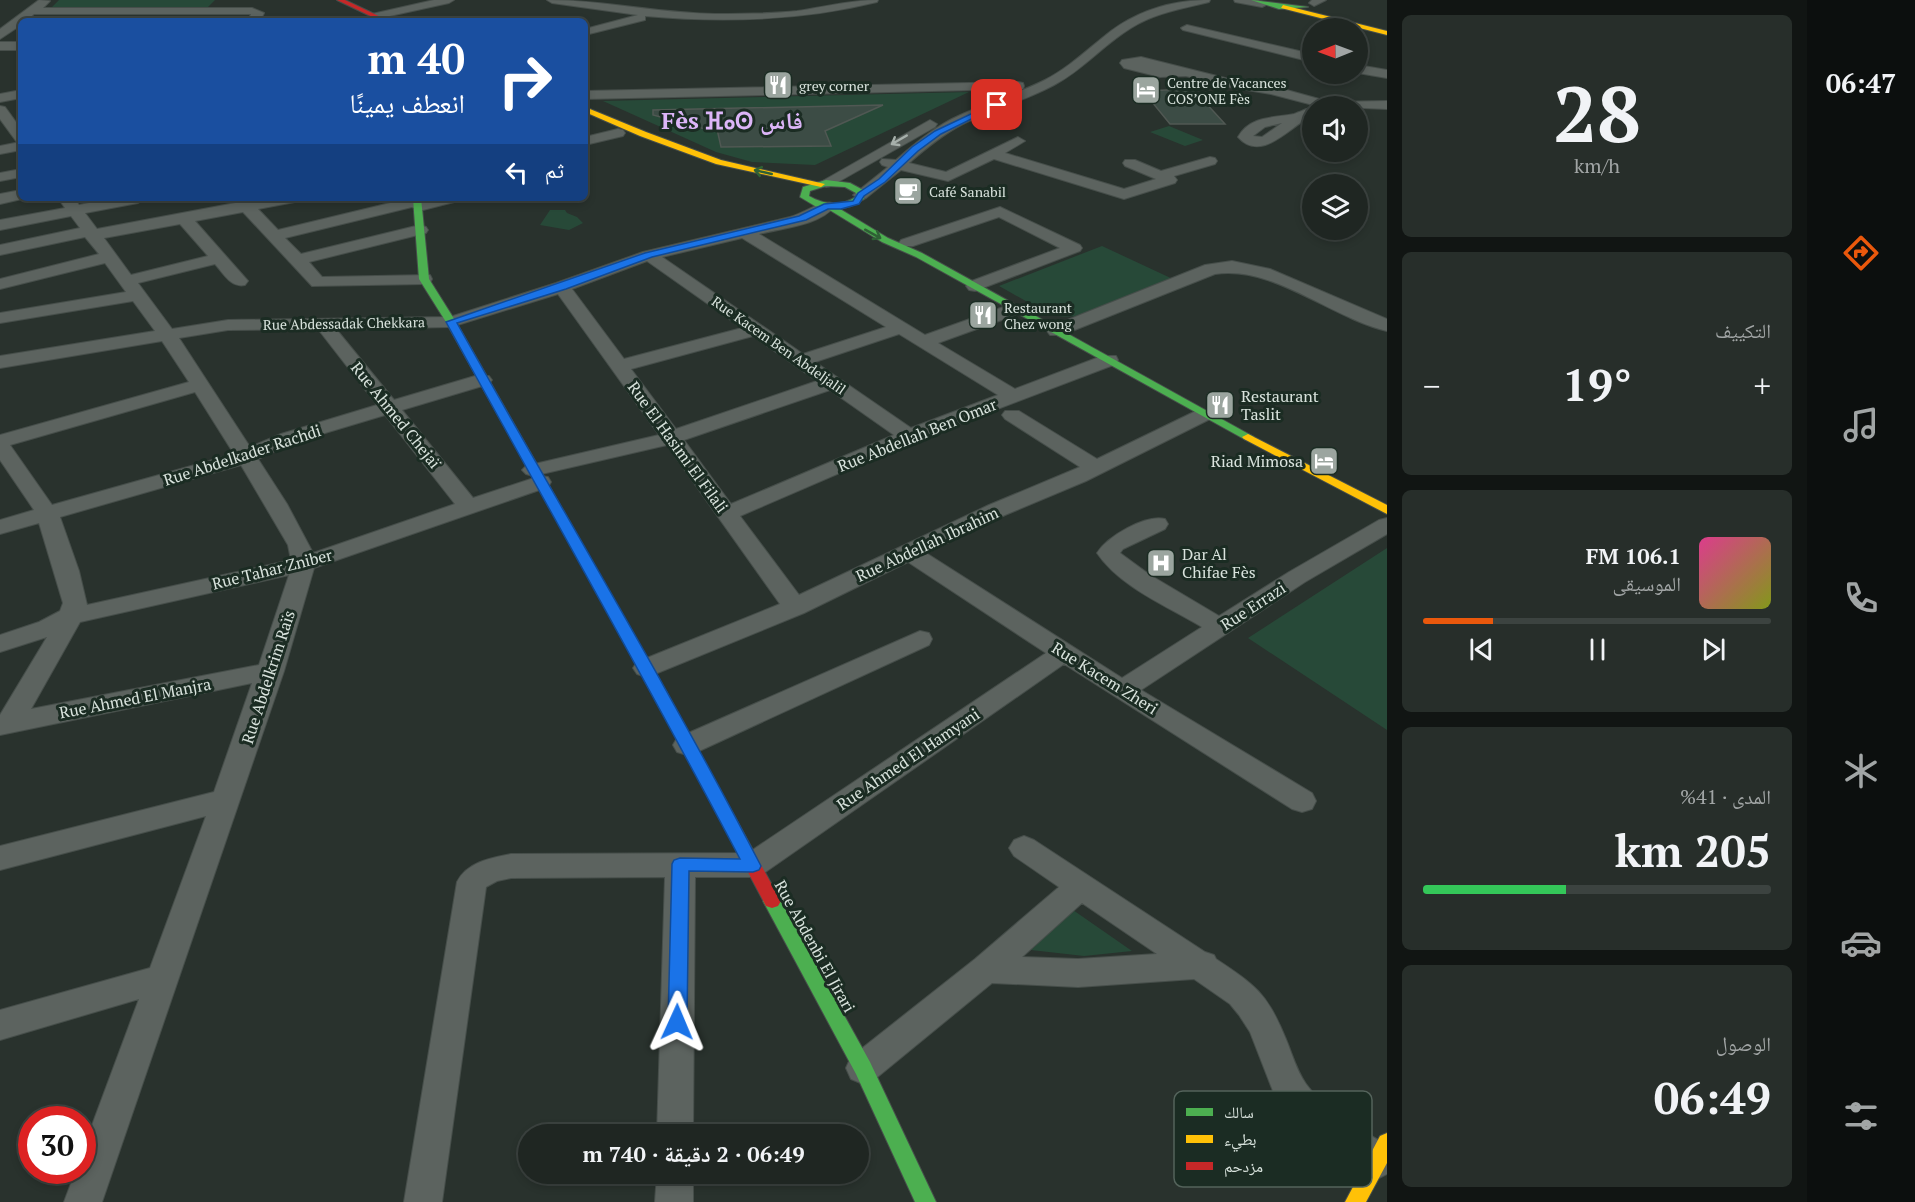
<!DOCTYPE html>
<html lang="ar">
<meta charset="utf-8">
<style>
body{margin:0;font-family:"PT Serif","Noto Naskh Arabic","Noto Sans Tifinagh",serif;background:#272e2a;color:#f1f3f6;direction:rtl;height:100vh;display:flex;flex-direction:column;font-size:22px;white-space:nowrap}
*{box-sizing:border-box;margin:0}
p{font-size:20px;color:#a1a5a5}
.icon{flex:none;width:33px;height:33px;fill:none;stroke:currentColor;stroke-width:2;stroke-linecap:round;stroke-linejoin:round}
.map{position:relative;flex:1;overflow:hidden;direction:ltr}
.drawer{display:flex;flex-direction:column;gap:15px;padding:15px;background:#111513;width:420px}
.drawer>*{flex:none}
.top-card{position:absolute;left:18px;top:18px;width:570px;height:183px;border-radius:9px;box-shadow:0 3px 9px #0003,0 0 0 2px #3c4340;direction:rtl;background:#1a4fa0;color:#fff;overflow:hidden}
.needle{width:39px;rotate:269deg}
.controls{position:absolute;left:1302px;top:18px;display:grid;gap:12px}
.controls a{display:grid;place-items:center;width:66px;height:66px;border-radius:50%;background:#1f2622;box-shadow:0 3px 9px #0003,0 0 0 2px #3c4340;font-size:30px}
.speed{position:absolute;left:18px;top:1106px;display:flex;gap:12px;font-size:30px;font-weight:700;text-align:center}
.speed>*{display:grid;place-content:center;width:78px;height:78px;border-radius:50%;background:#1f2622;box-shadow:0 3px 9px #0003,0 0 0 2px #3c4340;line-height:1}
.speed .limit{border:9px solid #d22;background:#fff;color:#111}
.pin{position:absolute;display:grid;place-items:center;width:51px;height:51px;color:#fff;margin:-26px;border-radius:12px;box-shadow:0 3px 9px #0006}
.me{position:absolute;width:66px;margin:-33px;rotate:1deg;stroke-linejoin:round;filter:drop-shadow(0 0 4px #0008)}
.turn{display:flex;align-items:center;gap:21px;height:126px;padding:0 24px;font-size:27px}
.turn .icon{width:78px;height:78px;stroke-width:2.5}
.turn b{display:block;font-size:42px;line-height:51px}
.then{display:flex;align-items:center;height:57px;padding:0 24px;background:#0003;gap:12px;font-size:22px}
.big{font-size:45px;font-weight:700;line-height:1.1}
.drawer .tile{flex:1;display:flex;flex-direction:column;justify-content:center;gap:9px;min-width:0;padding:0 21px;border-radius:9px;background:#272e2a}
.drawer .dial{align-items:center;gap:0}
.dial b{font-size:78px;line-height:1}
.song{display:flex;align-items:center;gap:18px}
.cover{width:72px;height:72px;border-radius:9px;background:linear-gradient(135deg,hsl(330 70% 55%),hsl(70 70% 35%))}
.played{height:6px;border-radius:3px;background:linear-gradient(90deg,#ea580c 20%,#3c4340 20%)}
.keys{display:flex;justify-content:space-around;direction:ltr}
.heat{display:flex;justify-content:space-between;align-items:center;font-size:33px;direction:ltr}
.charge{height:9px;border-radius:4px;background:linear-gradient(90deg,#34c759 41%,#3c4340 0)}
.trip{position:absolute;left:518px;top:1124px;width:351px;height:60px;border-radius:30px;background:#1f2622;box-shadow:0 3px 9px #0003,0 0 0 2px #3c4340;font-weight:700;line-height:60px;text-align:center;direction:rtl}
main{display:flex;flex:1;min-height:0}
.dock{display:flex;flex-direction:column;width:108px;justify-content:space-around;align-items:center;background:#0c0f0e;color:#a1a5a5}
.dock .icon{width:42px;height:42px}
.dock .selected{color:#ea580c}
.dock b{font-size:27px;color:#f1f3f6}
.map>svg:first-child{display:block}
.green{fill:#274938}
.building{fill:#3c4c45;stroke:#505853;stroke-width:1.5}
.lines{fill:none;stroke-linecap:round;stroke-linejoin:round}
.street-casing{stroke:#464e4a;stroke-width:2}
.fast-casing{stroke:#464e4a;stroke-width:2}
.slow-casing{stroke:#464e4a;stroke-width:2}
.jam-casing{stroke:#464e4a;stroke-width:2}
.street{fill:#5c635f;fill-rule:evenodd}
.fast{fill:#4caf50;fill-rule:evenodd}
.slow{fill:#ffc107;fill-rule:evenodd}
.jam{fill:#c62828;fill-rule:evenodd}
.oneway{stroke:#a7b0ab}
.oneway2{stroke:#2f6035}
.route{fill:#1a73e8;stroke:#114b97;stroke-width:1.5}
.labels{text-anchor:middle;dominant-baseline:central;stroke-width:6;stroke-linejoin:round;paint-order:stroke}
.far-poi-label{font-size:14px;fill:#d9e3dd;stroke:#1b2c23;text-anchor:start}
.far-street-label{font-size:14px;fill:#d9e3dd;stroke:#1b2c23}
.poi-label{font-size:16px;fill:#d9e3dd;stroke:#1b2c23;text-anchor:start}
.street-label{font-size:16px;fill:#d9e3dd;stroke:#1b2c23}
.far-town-label{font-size:24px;font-weight:bold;fill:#dcb5f8;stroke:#1b2c23}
.key{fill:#1b2c23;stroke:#54635b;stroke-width:1.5}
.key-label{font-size:16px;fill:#d9e3dd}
</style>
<main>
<nav class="dock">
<b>06:47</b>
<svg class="icon selected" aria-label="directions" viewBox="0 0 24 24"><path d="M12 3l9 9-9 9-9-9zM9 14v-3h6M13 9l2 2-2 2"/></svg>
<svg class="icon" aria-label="music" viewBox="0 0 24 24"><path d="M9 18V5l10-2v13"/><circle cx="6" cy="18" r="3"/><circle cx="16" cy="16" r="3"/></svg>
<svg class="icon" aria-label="phone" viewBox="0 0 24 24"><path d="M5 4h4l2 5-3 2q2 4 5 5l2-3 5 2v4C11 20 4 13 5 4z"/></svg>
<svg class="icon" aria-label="climate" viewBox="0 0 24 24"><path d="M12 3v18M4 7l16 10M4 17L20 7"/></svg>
<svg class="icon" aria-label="car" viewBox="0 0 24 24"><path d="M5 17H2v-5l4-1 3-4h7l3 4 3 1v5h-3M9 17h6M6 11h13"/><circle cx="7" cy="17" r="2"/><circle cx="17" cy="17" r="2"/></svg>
<svg class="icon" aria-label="filters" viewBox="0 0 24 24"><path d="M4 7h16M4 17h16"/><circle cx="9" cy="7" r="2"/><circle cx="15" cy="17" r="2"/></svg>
</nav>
<section class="drawer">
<div class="tile dial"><b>28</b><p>km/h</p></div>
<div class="tile"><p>التكييف</p>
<div class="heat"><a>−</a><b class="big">19°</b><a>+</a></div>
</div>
<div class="tile">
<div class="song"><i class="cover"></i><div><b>106.1 FM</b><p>الموسيقى</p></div></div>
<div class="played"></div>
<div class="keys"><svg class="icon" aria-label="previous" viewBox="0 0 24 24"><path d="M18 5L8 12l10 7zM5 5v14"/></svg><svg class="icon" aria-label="pause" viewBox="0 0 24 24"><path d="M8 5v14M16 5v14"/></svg><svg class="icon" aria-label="next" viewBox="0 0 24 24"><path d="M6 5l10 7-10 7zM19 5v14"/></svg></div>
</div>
<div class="tile"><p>المدى · 41%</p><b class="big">205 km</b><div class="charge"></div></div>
<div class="tile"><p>الوصول</p><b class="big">06:49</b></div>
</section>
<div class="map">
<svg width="1387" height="1202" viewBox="0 0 1387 1202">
<rect width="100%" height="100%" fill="#29322d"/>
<path class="green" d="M 59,0 L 215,0 L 205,10 L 49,10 Z
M 969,92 L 815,165 L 752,162 L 716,152 L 603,101 Z
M 1169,126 L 1203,140 L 1185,146 L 1150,132 Z
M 550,210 L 565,210 L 567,213 L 577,217 L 583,223 L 569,230 L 540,225 Z
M 1102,246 L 1175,280 C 1144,292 1082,326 1052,314 C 1034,307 1016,295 999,286 Z
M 1387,548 L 1387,730 L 1248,638 Z
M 1073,910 L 1132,951 L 1084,956 L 1031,950 Z"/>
<path class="building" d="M 1193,89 L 1225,124 L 1170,124 L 1143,91 Z
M 883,105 L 825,131 L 831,146 L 721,147 L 717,129 L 705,129 L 653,115 L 653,110 Z"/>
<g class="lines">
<g class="street-casing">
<path id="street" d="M 39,0 L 50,1 L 43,8 L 252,8 L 264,13 L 260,21 L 248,21 L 251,14 L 34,14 L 26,21 L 21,21 L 21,25 L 0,39 L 0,29 Z
M 434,0 L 454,0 L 449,3 L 376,19 L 370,16 L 372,14 Z
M 547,0 C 603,0 658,13 715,14 C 742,14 770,14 797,11 C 824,7 851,0 878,0 L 877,2 C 800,21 724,23 645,16 L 645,20 L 585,35 L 585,29 L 638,15 L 552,3 Z
M 1210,0 L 1209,2 C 1181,9 1155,13 1131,28 C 1103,45 1083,70 1054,85 C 1024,101 991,110 961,125 C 942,135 925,149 909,163 L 946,172 L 1018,137 L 1025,141 L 1005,153 L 1124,189 L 1156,179 L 1125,166 L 1123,163 L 1125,160 L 1135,160 L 1161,171 L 1210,157 L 1215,158 L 1217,161 L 1215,164 L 1174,176 L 1177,180 L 1175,183 L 1124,199 L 994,159 L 948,181 L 901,170 L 866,198 L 861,200 L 853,195 L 888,167 L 882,165 L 880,162 L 882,159 L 896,160 C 913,145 931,130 952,119 C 982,104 1015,95 1045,80 C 1070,67 1089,48 1111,31 C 1141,9 1175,0 1210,0 Z
M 1234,0 L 1258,0 L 1268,4 L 1262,7 L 1235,2 Z
M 1312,0 L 1326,0 L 1314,6 L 1309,3 Z
M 1187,25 L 1312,54 L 1312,62 L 1183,30 L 1181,28 Z
M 0,42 L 21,42 L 21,50 L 0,50 Z
M 1141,57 L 1229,79 L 1272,86 L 1330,102 L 1387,101 L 1387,109 L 1317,106 L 1271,94 L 1229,87 L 1186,76 L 1160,77 L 1124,68 L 1120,63 L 1122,60 Z
M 1358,65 L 1387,70 L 1387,78 L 1358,73 Z
M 1018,82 L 1023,83 L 1024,86 L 1023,89 L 585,99 L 585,91 Z
M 21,90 L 21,98 L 0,102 L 0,94 Z
M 0,106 L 5,107 L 21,129 L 21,150 L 0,154 L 0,146 L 20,142 L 16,141 L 0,119 Z
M 1312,107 L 1312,116 C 1291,125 1262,164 1238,137 C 1250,116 1273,118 1294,114 C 1300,112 1306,109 1312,107 ZM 1282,123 L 1262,137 L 1253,136 L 1265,127 Z
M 930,120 L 937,124 L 935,127 L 831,186 L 826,187 L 819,183 Z
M 618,129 L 623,130 L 625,133 L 623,136 L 585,145 L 585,137 Z
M 21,169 L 21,177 L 0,181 L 0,173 Z
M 21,190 L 21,198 L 26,198 L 0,204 L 0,194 Z
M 58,198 L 74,198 L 79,205 L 114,198 L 146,198 L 138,203 L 85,213 L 97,229 L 246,201 L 270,198 L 303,198 L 300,201 L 258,209 L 278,230 L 411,198 L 425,200 L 461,198 L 458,201 L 419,211 L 412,207 L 285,238 L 301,254 L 420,225 L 426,227 L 428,230 L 426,233 L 309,262 L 322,277 L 430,275 L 432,279 L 430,283 L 424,284 L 312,286 L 243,212 L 195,221 L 248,281 L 245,285 C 231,288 224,274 215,264 L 138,283 L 172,329 L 228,320 L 450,317 L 556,283 L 643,252 L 790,217 C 802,214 822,200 832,203 L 835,206 C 819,226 782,228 759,234 L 925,335 L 1009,305 L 1021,305 L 1024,309 L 1021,313 L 938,343 L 1015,389 L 1102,356 L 1116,356 L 1118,360 L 1116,364 L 916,440 L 740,516 L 799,595 L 989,505 L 1080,467 L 1005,419 L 1002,415 L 1005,411 L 1019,411 L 1097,459 L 1198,410 L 1212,410 L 1215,414 L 1212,418 L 1086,481 L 1005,515 L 926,553 L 1122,678 L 1202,627 C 1167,606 1120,587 1097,553 C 1107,537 1145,514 1165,519 L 1168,524 L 1165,529 L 1123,549 L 1120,553 L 1150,575 L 1219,616 L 1289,572 L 1379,520 L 1387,518 L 1387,534 L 1305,582 L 1141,690 L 1312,793 L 1316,801 L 1312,809 L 1302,812 L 1292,809 L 1064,664 L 764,873 L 753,877 L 695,877 L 693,1134 L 657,1134 L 665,877 L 511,878 L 497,881 L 486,887 L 442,1202 L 404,1202 L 457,882 C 467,862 491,858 511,854 L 748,853 L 1046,653 L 908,562 L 804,613 L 655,674 L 646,677 L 637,674 L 633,668 L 637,662 L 780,604 L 667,445 L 533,476 L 526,474 L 522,470 L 526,466 L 659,435 L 558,294 L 451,327 L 336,329 L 394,400 L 475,376 L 489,376 L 492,380 L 489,384 L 402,410 L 473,498 L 540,476 L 548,477 L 551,482 L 548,487 L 314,568 L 284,671 L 102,1202 L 64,1202 L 76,1170 L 82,1170 L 82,1152 L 139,999 L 0,1040 L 0,1010 L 150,968 L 206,816 L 0,870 L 0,846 L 214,792 L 252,683 L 0,735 L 0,715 L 47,637 L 0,652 L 0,635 L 39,622 L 60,611 L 63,603 L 39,523 L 0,534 L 0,520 L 34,510 L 0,460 L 0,435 L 189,382 L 162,341 L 0,368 L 0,356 L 155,331 L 133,301 L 0,323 L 0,313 L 126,292 L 105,263 L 0,289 L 0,279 L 99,254 L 85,237 L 0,255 L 0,245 L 80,228 L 71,216 L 0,230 L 0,220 L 65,208 ZM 180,224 L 208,256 L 131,275 L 104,238 ZM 742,238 L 886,327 L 803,354 L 662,257 ZM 647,261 L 742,328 L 624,359 L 572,289 ZM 318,329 L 377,405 L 281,434 L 250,447 L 179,338 L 228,330 ZM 899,334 L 998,395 L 911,428 L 815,362 ZM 753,336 L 817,381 L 676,429 L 631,369 ZM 830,390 L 894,435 L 731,504 L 684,440 ZM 195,392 L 234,454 L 52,505 L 10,445 ZM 385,415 L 455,504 L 313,553 L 287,504 L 258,459 L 295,442 ZM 241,465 L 288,545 L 291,560 L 87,605 L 79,571 L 60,517 ZM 289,575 L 259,665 L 31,709 L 80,622 Z
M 1000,207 L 1080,245 L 1082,248 L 1080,251 L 975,291 L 969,290 L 966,286 L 969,282 L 1060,248 L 999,217 L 913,246 L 901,246 L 899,243 L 901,240 Z
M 1232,261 L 1270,269 L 1387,319 L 1387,331 C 1331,318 1273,265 1215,274 L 1062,335 L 1050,335 L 1047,331 L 1050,327 L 1205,265 Z
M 920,631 L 929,633 L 932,639 L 929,645 L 697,752 L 687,755 L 677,752 L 673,745 L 677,738 Z
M 1024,836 L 1034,840 L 1205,952 L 1214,955 L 1216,959 C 1255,985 1267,993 1285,1037 C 1292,1053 1296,1070 1306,1084 C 1326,1112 1358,1128 1387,1145 L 1387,1174 L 1379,1178 L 1326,1148 L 1290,1118 L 1273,1091 L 1250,1032 L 1239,1015 L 1230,1004 L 1194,979 L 1078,987 L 992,983 L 875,1079 L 863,1084 L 851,1079 L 846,1068 L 851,1057 L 975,959 L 1059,887 L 1014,856 L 1009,848 L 1014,840 ZM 1082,903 L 1157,954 L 1078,959 L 1022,957 Z
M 657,1173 L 693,1173 L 693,1202 L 655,1202 Z"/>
</g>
<g class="fast-casing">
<path id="fast" d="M 1251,0 L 1308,7 L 1279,9 Z
M 826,180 L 850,183 L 863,190 L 864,199 L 851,206 L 840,209 L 888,238 L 922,253 L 1254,437 L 1248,440 L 1244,439 L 916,257 L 882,242 L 828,209 L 815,206 L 800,197 L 803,187 ZM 826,186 L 845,187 L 856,193 L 857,196 C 841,207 825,205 809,196 L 810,191 Z
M 413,198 L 421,198 L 429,279 L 456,322 L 668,695 L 666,699 L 656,699 L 654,695 L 446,322 L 419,279 Z
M 772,894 L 778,896 L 870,1062 L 936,1202 L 915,1202 L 856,1074 L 763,901 L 766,896 Z"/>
</g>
<g class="slow-casing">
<path id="slow" d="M 1283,5 L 1387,31 L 1387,35 L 1281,8 Z
M 585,107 L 646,132 L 721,160 L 825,184 L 821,187 L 716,164 L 640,136 L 585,112 Z
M 1248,434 L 1387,505 L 1387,514 L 1244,439 L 1242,437 Z
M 1387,1133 L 1387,1163 L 1366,1202 L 1345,1202 L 1380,1136 Z"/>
</g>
<g class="jam-casing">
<path id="jam" d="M 337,0 L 345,0 L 389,21 L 381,21 Z
M 661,690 L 666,691 L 668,695 L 778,896 L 781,901 L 778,906 L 772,908 L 766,906 L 654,695 L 656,691 Z"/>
</g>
<use href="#street" class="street"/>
<use href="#fast" class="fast"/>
<use href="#slow" class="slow"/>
<use href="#jam" class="jam"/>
</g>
<defs><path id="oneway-shaft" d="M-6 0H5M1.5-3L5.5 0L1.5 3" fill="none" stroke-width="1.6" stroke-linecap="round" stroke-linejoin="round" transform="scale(1.5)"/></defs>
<use class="oneway" href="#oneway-shaft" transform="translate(899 140) rotate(150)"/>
<g class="oneway2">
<use href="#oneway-shaft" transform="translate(763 172) rotate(-167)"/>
<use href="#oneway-shaft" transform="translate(873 234) rotate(29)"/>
</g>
<path class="route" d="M 994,103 L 1000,105 L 941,134 L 918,151 L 885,182 L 864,196 L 859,204 L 841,209 L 828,209 L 806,220 L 652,257 L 566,289 L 457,323 C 558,504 666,682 761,866 L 759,870 L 753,872 L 689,871 L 687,1022 L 684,1028 L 677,1030 L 671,1028 L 668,1022 L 672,864 L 674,860 L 680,858 L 740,859 C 645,678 544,501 446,322 L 645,253 L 799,216 L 824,204 L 853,201 L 858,193 L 879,179 L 912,147 L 935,131 Z"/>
<defs>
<g id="restaurant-square" transform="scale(1.5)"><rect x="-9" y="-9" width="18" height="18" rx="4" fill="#9ba59f" stroke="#1b2c23"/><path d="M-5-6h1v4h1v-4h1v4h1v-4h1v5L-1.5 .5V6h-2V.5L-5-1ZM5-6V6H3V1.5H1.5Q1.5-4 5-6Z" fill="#fff"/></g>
<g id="hotel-square" transform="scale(1.5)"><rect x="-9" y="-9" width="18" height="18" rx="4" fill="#9ba59f" stroke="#1b2c23"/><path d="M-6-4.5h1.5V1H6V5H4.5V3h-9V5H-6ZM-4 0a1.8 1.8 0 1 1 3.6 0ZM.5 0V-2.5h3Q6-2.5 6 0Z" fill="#fff"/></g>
<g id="cafe-square" transform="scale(1.5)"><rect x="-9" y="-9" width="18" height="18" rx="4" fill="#9ba59f" stroke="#1b2c23"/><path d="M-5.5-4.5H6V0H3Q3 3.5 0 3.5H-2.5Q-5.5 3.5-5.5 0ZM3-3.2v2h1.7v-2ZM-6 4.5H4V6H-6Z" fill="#fff"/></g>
<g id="hospital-square" transform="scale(1.5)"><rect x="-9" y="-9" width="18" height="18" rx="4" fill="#9ba59f" stroke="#1b2c23"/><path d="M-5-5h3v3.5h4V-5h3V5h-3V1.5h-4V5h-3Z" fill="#fff"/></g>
</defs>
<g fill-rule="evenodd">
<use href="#restaurant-square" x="778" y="85"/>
<use href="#hotel-square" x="1146" y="90"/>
<use href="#cafe-square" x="908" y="191"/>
<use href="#restaurant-square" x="983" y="315"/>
<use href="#restaurant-square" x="1220" y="405"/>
<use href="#hotel-square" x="1324" y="461"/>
<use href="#hospital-square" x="1161" y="563"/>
</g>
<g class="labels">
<g class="far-poi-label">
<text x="1167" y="82">Centre de Vacances<tspan x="1167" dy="16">COS’ONE Fès</tspan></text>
<text x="799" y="85">grey corner</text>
<text x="929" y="191">Café Sanabil</text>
<text x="1004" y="307">Restaurant<tspan x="1004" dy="16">Chez wong</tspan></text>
</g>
<g class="far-street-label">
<text transform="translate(344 323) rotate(-1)">Rue Abdessadak Chekkara</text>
<text transform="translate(779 345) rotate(35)">Rue Kacem Ben Abdeljalil</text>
</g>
<g class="poi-label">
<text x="1241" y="396">Restaurant<tspan x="1241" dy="18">Taslit</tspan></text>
<text x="1303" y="461" text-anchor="end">Riad Mimosa</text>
<text x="1182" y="554">Dar Al<tspan x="1182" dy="18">Chifae Fès</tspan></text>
</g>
<g class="street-label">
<text transform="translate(396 415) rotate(51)">Rue Ahmed Chejaï</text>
<text transform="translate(917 435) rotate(-22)">Rue Abdellah Ben Omar</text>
<text transform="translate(678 447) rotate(54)">Rue El Hasimi El Filali</text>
<text transform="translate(242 455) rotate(-18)">Rue Abdelkader Rachdi</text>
<text transform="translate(927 544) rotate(-25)">Rue Abdellah Ibrahim</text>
<text transform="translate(272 569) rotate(-14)">Rue Tahar Zniber</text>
<text transform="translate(1253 606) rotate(-33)">Rue Errazi</text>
<text transform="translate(268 677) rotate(-72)">Rue Abdelkrim Raïs</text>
<text transform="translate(1105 678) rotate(32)">Rue Kacem Zheri</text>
<text transform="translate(135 698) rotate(-11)">Rue Ahmed El Manjra</text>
<text transform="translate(908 759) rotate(-34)">Rue Ahmed El Hamyani</text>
<text transform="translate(815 946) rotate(61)">Rue Abdenbi El Jirari</text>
</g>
<g class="far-town-label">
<text x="732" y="120">Fès ⴼⴰⵙ فاس</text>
</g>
</g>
<rect x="1174" y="1091" width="198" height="96" rx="9" class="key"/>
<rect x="1186" y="1108" width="27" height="8" fill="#4caf50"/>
<rect x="1186" y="1135" width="27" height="8" fill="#ffc107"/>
<rect x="1186" y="1162" width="27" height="8" fill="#c62828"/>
<g class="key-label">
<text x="1224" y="1118">سالك</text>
<text x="1224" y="1145">بطيء</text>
<text x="1224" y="1172">مزدحم</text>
</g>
</svg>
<div class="controls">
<a><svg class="needle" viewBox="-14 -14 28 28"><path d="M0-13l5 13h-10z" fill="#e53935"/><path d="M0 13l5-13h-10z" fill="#a1a5a5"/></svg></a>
<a><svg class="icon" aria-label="sound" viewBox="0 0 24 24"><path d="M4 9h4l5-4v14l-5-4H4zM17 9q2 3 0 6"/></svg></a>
<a><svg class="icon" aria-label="layers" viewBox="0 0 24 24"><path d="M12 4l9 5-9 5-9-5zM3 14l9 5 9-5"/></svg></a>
</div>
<div class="speed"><div class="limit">30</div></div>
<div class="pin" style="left:997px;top:105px;background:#d93025"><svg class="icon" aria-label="arrive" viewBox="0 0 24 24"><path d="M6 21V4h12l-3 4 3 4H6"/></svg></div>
<svg class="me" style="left:677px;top:1022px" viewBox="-20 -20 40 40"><path d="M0-17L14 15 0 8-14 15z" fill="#1a73e8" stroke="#fff" stroke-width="4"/></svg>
<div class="trip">06:49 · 2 دقيقة · 740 m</div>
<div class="top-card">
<div class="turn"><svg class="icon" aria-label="right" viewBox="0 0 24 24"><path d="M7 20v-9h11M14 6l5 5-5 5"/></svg><div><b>40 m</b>انعطف يمينًا</div></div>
<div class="then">ثم<svg class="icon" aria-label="left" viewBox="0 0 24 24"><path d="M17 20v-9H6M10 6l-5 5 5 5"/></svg></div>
</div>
</div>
</main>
